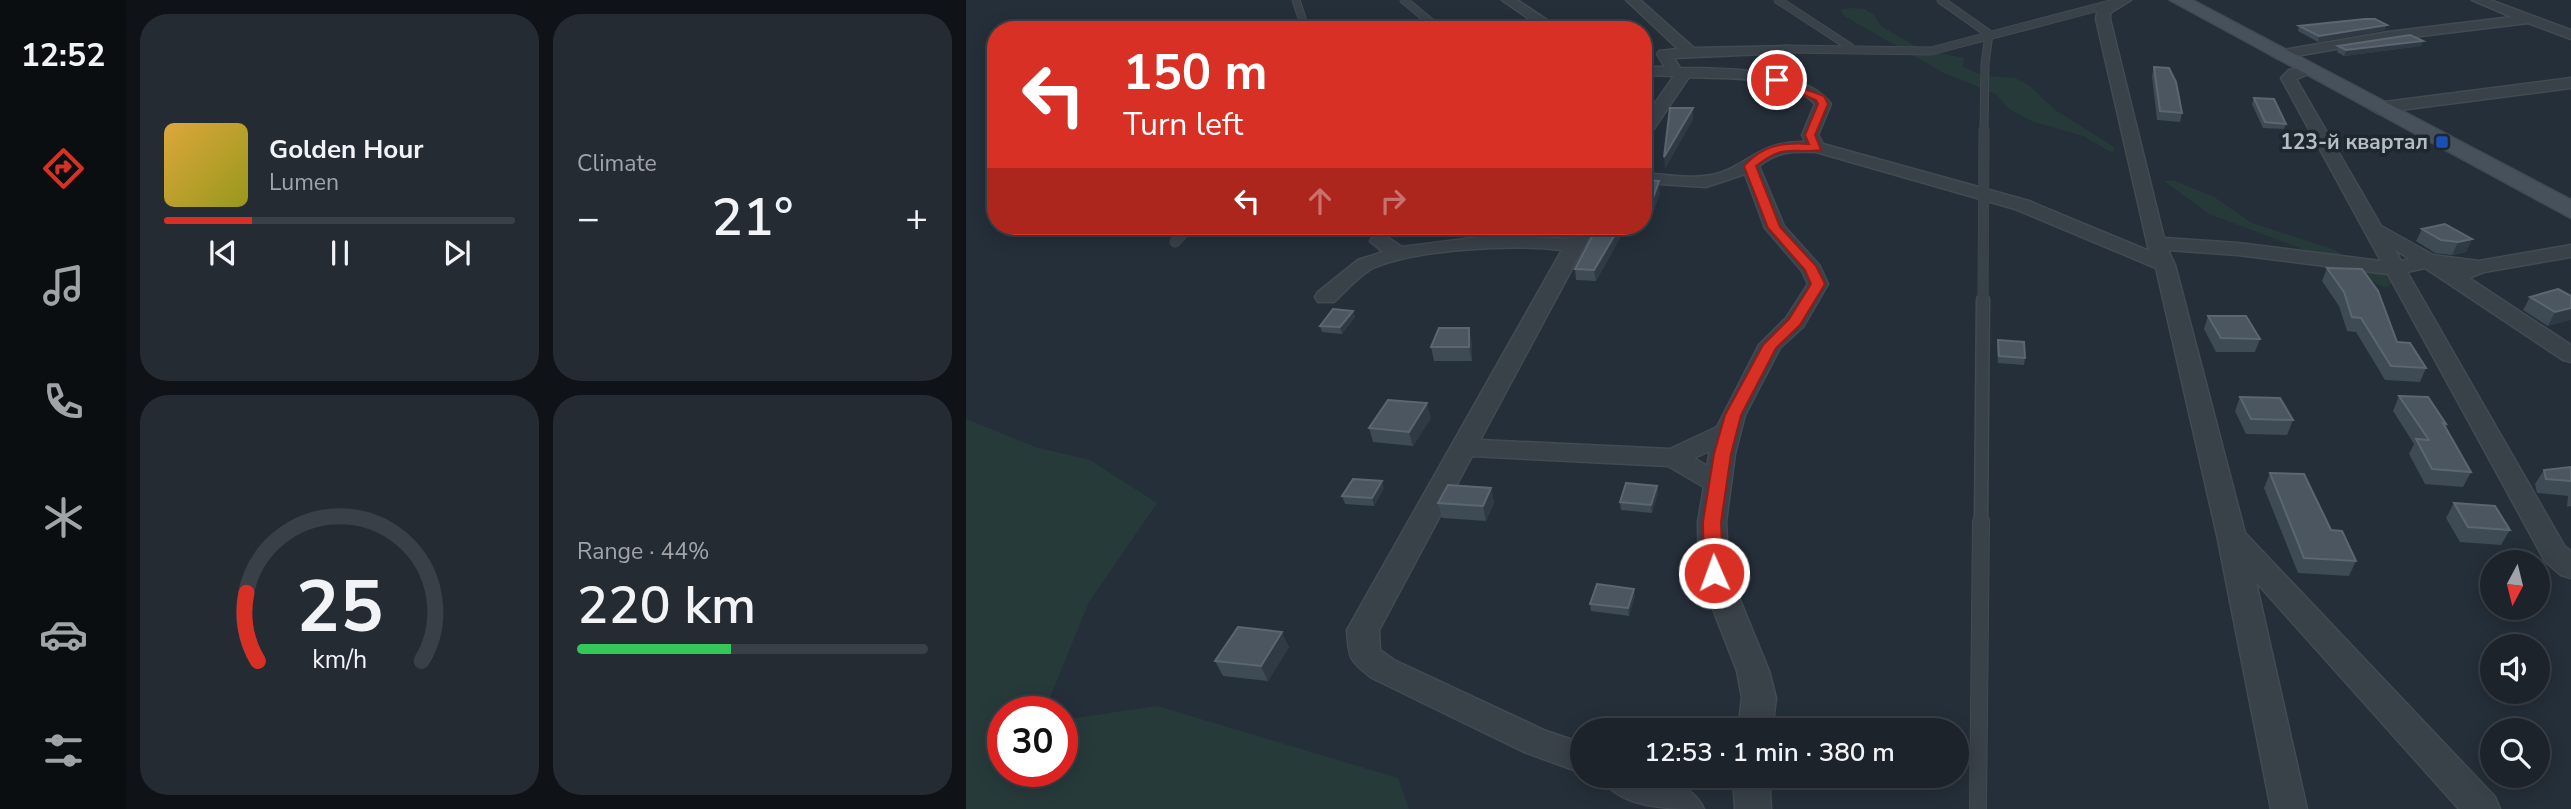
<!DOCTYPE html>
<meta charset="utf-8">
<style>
body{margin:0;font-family:"Nunito Sans",sans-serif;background:#252b33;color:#f1f3f6;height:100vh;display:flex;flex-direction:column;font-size:26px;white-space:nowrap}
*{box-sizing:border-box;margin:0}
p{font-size:23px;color:#a0a4a9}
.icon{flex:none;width:38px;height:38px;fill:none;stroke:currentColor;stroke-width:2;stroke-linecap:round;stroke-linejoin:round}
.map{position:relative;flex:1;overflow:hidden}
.panel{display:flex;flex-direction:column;gap:14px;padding:14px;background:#0f1318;width:840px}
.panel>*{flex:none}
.top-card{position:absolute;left:21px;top:21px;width:665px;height:214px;border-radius:28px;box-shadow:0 4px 18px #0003,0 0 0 2px #3a4047;background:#d93025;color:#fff;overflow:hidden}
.needle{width:46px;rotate:187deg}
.buttons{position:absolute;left:1514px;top:550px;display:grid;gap:14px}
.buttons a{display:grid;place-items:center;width:70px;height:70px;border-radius:50%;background:#1c232b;box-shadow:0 4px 18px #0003,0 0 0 2px #3a4047;font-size:35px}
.speed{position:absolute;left:21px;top:696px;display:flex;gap:14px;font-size:35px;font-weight:700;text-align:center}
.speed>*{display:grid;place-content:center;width:91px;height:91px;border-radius:50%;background:#1c232b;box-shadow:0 4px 18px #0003,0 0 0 2px #3a4047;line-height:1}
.speed .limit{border:10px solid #d22;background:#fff;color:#111}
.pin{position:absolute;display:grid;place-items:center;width:60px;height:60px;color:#fff;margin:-30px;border:4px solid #fff;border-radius:50%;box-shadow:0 2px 7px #0007}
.me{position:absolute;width:77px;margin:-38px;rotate:358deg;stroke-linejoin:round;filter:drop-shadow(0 0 5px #0008)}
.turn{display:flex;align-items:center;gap:24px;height:147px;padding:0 21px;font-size:32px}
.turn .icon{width:91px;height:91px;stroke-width:2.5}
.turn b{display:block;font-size:49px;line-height:60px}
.lanes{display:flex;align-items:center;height:66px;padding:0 21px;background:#0003;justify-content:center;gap:35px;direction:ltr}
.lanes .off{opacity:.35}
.big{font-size:52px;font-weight:600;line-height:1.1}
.panel .card{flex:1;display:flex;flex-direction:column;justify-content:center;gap:10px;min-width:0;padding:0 24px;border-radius:28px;background:#252b33}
.panel .dial{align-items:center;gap:0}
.dial svg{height:182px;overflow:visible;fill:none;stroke:#3a4047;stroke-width:7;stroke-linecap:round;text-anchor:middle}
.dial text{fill:#f1f3f6;stroke:none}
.song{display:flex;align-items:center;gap:21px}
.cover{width:84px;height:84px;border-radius:10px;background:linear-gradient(135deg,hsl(40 70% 55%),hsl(60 70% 35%))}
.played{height:7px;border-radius:4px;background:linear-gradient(90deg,#d93025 25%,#3a4047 25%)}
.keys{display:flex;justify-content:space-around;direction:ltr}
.heat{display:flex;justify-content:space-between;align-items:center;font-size:38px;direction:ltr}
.charge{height:10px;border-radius:5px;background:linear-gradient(90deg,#34c759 44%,#3a4047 0)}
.panel .tiles{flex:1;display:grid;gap:14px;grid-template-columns:repeat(2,1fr)}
.trip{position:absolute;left:604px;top:718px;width:399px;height:70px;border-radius:35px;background:#1c232b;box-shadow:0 4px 18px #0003,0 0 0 2px #3a4047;font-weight:600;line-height:70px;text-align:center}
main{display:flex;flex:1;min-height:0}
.menu{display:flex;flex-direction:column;width:126px;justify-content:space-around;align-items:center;background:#0b0e11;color:#a0a4a9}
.menu .icon{width:49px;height:49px}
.menu .on{color:#d93025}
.menu b{font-size:32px;color:#f1f3f6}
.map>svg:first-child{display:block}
.green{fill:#273a3a}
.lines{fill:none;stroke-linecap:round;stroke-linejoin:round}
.lane-far3-casing{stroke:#424a52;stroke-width:9}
.lane-far2-casing{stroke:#424a52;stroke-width:11}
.lane-far1-casing{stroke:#424a52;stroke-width:15}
.lane-casing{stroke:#424a52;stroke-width:18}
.street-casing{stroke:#424a52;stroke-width:3}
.secondary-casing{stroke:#424a52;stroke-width:3}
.lane-far3{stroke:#394149;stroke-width:7}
.lane-far2{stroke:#394149;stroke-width:10}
.lane-far1{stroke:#394149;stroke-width:12}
.lane{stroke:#394149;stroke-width:16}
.street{fill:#394149;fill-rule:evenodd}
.secondary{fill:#47515c;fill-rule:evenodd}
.wall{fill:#3e4a54}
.shaded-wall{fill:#2f3a44}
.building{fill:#4b5661;stroke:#5b6670;stroke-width:2}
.route{fill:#d93025;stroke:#8d1f18;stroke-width:2}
.transit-dot{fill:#1a4fb4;stroke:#1e262e;stroke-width:2.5}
.labels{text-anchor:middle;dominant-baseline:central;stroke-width:7;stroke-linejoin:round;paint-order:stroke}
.far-poi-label{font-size:21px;font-weight:bold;fill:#b4bcc5;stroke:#1e262e;text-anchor:end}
</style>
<main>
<nav class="menu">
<b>12:52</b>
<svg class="icon on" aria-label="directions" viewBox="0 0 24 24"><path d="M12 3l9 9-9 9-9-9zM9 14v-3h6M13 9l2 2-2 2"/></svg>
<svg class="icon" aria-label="music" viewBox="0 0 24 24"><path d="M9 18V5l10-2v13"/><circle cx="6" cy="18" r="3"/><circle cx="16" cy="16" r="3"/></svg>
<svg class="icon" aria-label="phone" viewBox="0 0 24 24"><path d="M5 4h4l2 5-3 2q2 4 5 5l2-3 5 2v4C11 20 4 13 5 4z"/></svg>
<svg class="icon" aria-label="climate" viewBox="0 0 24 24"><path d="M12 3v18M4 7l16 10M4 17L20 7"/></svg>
<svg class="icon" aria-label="car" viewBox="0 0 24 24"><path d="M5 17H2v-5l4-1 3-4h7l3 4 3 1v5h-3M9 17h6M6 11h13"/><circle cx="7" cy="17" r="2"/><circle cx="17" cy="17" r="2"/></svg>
<svg class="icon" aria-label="filters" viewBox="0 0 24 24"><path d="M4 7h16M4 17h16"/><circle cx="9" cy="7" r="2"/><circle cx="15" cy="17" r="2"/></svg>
</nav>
<section class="panel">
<div class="tiles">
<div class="card">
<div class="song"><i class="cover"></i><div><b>Golden Hour</b><p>Lumen</p></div></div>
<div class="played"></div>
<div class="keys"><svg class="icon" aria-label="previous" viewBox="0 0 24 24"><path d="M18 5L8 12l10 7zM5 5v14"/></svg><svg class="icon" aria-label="pause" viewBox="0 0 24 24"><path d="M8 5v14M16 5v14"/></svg><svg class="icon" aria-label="next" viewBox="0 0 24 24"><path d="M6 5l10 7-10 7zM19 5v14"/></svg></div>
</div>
<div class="card"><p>Climate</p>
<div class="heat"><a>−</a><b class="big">21°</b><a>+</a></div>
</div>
<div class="card dial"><svg viewBox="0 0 100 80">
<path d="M14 69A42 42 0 1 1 86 69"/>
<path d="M14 69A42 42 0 0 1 9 39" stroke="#d93025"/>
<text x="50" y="56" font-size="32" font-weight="700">25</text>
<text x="50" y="72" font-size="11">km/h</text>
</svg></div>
<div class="card"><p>Range · 44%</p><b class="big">220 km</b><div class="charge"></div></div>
</div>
</section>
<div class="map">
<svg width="1605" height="809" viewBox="0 0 1605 809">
<rect width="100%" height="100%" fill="#252f39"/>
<path class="green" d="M 884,8 L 898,9 L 908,15 L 915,26 L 954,49 L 998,58 L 997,67 L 1018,76 L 1049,78 L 1063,85 L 1089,110 L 1148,147 L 1147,153 L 1117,136 L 1068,122 L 1043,109 L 1030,94 L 978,73 L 878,16 L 874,10 Z
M 1198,181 L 1209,181 L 1248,197 L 1286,223 L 1366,249 L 1429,280 L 1420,288 L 1363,259 L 1243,214 Z
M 0,419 L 69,447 L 124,460 L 191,503 L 123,602 L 78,712 L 37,712 L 37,772 L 96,772 L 96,720 L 191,706 L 432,778 L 443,809 L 0,809 Z"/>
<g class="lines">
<g class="lane-far3-casing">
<path id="lane-far3" d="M 330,0 L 340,30
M 438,0 L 474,30
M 812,0 L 884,47
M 975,0 L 1023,34 L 1019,64 L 1018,131
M 818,49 L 965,51 L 1148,3"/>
</g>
<g class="lane-far2-casing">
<path id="lane-far2" d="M 209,242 L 224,226
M 1017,301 L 1018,130"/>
</g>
<g class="lane-far1-casing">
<path id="lane-far1" d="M 1015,522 L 1017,300"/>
</g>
<g class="lane-casing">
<path id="lane" d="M 1012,809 L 1015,521"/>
</g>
<g class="street-casing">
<path id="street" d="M 536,0 L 551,0 L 596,30 L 579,30 Z
M 660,0 L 674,0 L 728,48 L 823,46 L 823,52 L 818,53 L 708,58 L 714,68 C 756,68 838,68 865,104 L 852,135 L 857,144 L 1063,201 L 1183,251 L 1130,19 L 1132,8 L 1149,0 L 1165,0 L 1144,13 L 1144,19 L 1198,238 L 1272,243 L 1415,261 L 1315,78 L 1323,70 L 1342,67 L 1349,71 L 1330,79 L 1415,226 L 1467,255 L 1513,261 L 1605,245 L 1605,257 L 1518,272 L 1503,278 L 1605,345 L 1605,362 L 1597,360 L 1459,268 L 1441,272 L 1599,547 L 1605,551 L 1605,578 L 1595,575 L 1579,561 L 1422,274 L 1272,255 L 1202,250 L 1209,265 L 1279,533 L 1529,797 L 1534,809 L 1493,809 L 1290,582 L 1341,809 L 1305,809 L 1251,535 L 1190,268 L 1049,209 L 850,152 C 827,151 812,151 793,166 L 818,226 L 853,265 L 862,284 L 837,327 L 814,348 L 779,415 L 769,454 L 760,522 L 763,573 L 803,671 L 810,698 L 806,730 L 772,730 L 776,698 L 771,671 L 733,573 L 732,522 L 738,487 L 702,466 L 506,456 L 413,630 L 414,650 L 428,660 L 580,731 L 616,743 L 616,773 L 558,752 L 406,678 C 383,661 383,658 381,630 L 596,250 C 546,244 455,249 409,267 C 394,274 380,291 368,302 L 352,302 L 349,297 L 352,292 L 392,260 L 417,252 L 404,241 L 407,237 L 421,237 L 436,247 L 530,235 L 602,239 L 610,226 L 629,226 L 514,440 L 704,449 L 751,427 L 793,345 L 820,318 L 842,284 L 836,271 L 799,228 L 779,174 L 740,187 L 677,183 L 677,173 C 696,174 719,179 738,176 C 779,172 789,140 839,142 L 836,135 L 849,104 C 822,74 760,79 723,77 L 683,136 L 677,137 L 677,120 L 708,76 L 677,75 L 677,67 L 699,67 L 691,54 L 693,51 L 712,49 ZM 1429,250 L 1444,259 L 1435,261 ZM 744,451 L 741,466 L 728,458 Z
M 1506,0 L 1524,0 L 1605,30 L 1605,39 L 1562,23 L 1422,40 L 1312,59 L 1305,55 L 1312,51 L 1422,32 L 1546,17 Z
M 1605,78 L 1605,88 L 1411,113 L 1403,108 L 1411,103 Z
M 634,775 C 668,775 722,773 738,809 C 705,809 651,809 634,775 Z
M 767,775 L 803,775 L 805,809 L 769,809 Z"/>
</g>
<g class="secondary-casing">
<path id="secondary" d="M 1204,0 L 1226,0 L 1605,200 L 1605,218 Z"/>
</g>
<use href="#lane-far3" class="lane-far3"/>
<use href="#lane-far2" class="lane-far2"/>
<use href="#lane-far1" class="lane-far1"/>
<use href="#lane" class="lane"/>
<use href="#street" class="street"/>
<use href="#secondary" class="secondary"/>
</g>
<path class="wall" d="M 1333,26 L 1419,30 L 1352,42 L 1332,31 Z
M 1457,41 L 1455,46 L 1378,56 L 1371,52 L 1372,46 Z
M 1188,67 L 1216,113 L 1214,122 L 1191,120 L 1186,76 Z
M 1288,98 L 1320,124 L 1318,129 L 1297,128 L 1286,104 Z
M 677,180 L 694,193 L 688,210 L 677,210 Z
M 625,226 L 660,226 L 660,227 L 630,281 L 610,280 L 609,269 L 624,240 L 623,230 Z
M 1456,229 L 1506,239 L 1500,252 L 1486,255 L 1469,253 L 1450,241 Z
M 1361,268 L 1431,342 L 1460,368 L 1454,382 L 1419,380 L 1390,332 L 1381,331 L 1373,306 L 1356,281 Z
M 1605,296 L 1582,326 L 1557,310 L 1564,297 Z
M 387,311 L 389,317 L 376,334 L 356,332 L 354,326 Z
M 1242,316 L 1294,339 L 1289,352 L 1250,352 L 1238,329 Z
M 1032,340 L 1059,358 L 1058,365 L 1032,363 L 1031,347 Z
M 506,342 L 506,361 L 468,361 L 465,347 Z
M 1433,396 L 1480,424 L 1479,426 L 1505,472 L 1497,487 L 1459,484 L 1443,454 L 1448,444 L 1427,411 Z
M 1274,397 L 1327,420 L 1321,435 L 1280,434 L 1269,411 Z
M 465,418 L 447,446 L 407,442 L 403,428 Z
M 1605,467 L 1605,506 L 1601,507 L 1602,496 L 1571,493 L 1569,484 L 1578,470 Z
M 1304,473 L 1365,530 L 1390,561 L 1383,576 L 1332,573 L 1298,488 Z
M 691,486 L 692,493 L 686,513 L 655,510 L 654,502 Z
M 418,488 L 408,506 L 379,504 L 376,496 Z
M 525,488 L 528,503 L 520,521 L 476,518 L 472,503 Z
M 1488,503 L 1544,530 L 1535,545 L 1494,542 L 1480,518 Z
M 669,596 L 663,616 L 625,611 L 624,604 Z
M 323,647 L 302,681 L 257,676 L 249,661 Z"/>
<path class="shaded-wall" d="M 1421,25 L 1419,30 L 1352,42 L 1353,36 Z
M 1457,41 L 1455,46 L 1378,56 L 1380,50 Z
M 727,108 L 727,120 L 699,169 L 698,157 Z
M 693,181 L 694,193 L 688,210 L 687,198 Z
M 654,226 L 660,226 L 660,227 L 630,281 L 628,270 Z
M 1506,239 L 1500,252 L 1486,255 L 1492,242 Z
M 1605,308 L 1605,320 L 1582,326 L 1589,312 Z
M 387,311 L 389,317 L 376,334 L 374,327 Z
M 503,328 L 506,342 L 506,361 L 503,347 Z
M 461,403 L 465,418 L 447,446 L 443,432 Z
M 416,481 L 418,488 L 408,506 L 406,498 Z
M 691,486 L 692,493 L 686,513 L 685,505 Z
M 525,488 L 528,503 L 520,521 L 517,506 Z
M 668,589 L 669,596 L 663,616 L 662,608 Z
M 316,632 L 323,647 L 302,681 L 295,666 Z"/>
<path class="building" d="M 1399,19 L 1409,19 L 1421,25 L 1353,36 L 1333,26 Z
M 1444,35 L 1457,41 L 1380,50 L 1372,46 Z
M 1188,67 L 1203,68 L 1210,82 L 1216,113 L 1194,111 Z
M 1288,98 L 1308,99 L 1320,124 L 1299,122 Z
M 704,108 L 727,108 L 698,157 Z
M 677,180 L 693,181 L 687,198 L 677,197 Z
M 1479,224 L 1506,239 L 1492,242 L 1475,240 L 1456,229 Z
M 625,226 L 654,226 L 628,270 L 609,269 L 629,231 L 623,230 Z
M 1361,268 L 1396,269 L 1412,291 L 1431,342 L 1444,343 L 1460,368 L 1425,366 L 1395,318 L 1386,317 L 1378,292 Z
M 1592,289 L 1605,296 L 1605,308 L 1589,312 L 1564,297 Z
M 367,309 L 387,311 L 374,327 L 354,326 Z
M 1242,316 L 1280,316 L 1294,339 L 1255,338 Z
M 473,328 L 503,328 L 503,347 L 465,347 Z
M 1032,340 L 1058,342 L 1059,358 L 1033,356 Z
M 1433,396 L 1462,397 L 1480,424 L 1477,423 L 1505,472 L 1466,469 L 1450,439 L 1463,440 Z
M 1274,397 L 1314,398 L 1327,420 L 1285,419 Z
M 422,400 L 461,403 L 443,432 L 403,428 Z
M 1605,467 L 1605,481 L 1580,479 L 1578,470 Z
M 1304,473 L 1338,474 L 1365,530 L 1376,531 L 1390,561 L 1338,558 Z
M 387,479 L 416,481 L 406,498 L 376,496 Z
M 660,483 L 691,486 L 685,505 L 654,502 Z
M 482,485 L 525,488 L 517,506 L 472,503 Z
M 1488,503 L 1529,506 L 1544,530 L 1502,527 Z
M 631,584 L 668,589 L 662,608 L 624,604 Z
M 272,627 L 316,632 L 295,666 L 249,661 Z"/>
<path class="route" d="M 807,78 L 858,96 L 862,104 L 849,135 L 855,150 C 823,154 819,143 790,166 L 814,227 L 850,266 L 859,284 L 834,325 L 810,348 L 775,415 L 765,454 L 755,522 L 757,573 L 748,580 L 738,573 L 737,522 L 748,454 L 759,415 L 797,345 L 823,319 L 845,284 L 839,270 L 802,228 L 778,166 C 797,145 817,142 843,144 L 839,135 L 852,104 L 850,100 L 807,82 Z"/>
<rect class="transit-dot" x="1469" y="135" width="14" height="14" rx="3.5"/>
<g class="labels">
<g class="far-poi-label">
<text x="1462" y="142">123-й квартал</text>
</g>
</g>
</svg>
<div class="buttons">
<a><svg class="needle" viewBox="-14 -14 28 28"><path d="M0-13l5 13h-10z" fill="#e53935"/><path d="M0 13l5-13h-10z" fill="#a0a4a9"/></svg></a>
<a><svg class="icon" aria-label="sound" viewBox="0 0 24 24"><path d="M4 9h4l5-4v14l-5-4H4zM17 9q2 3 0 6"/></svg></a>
<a><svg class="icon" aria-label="search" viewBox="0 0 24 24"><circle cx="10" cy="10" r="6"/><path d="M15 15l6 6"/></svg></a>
</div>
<div class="speed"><div class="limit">30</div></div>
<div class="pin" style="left:811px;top:80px;background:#d93025"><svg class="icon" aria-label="arrive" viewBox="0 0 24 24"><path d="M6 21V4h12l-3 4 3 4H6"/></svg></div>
<svg class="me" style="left:748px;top:573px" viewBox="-20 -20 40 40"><circle r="17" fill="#d93025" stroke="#fff" stroke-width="3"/><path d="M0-11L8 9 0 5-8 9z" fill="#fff"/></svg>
<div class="trip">12:53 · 1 min · 380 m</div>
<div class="top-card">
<div class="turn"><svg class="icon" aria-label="left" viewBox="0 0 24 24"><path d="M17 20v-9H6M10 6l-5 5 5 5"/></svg><div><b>150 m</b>Turn left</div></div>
<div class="lanes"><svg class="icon" aria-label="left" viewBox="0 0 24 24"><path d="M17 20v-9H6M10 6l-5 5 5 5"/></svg><svg class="icon off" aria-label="ahead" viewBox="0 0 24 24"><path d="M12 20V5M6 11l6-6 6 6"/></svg><svg class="icon off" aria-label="right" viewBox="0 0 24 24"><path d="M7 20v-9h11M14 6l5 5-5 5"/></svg></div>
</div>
</div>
</main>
